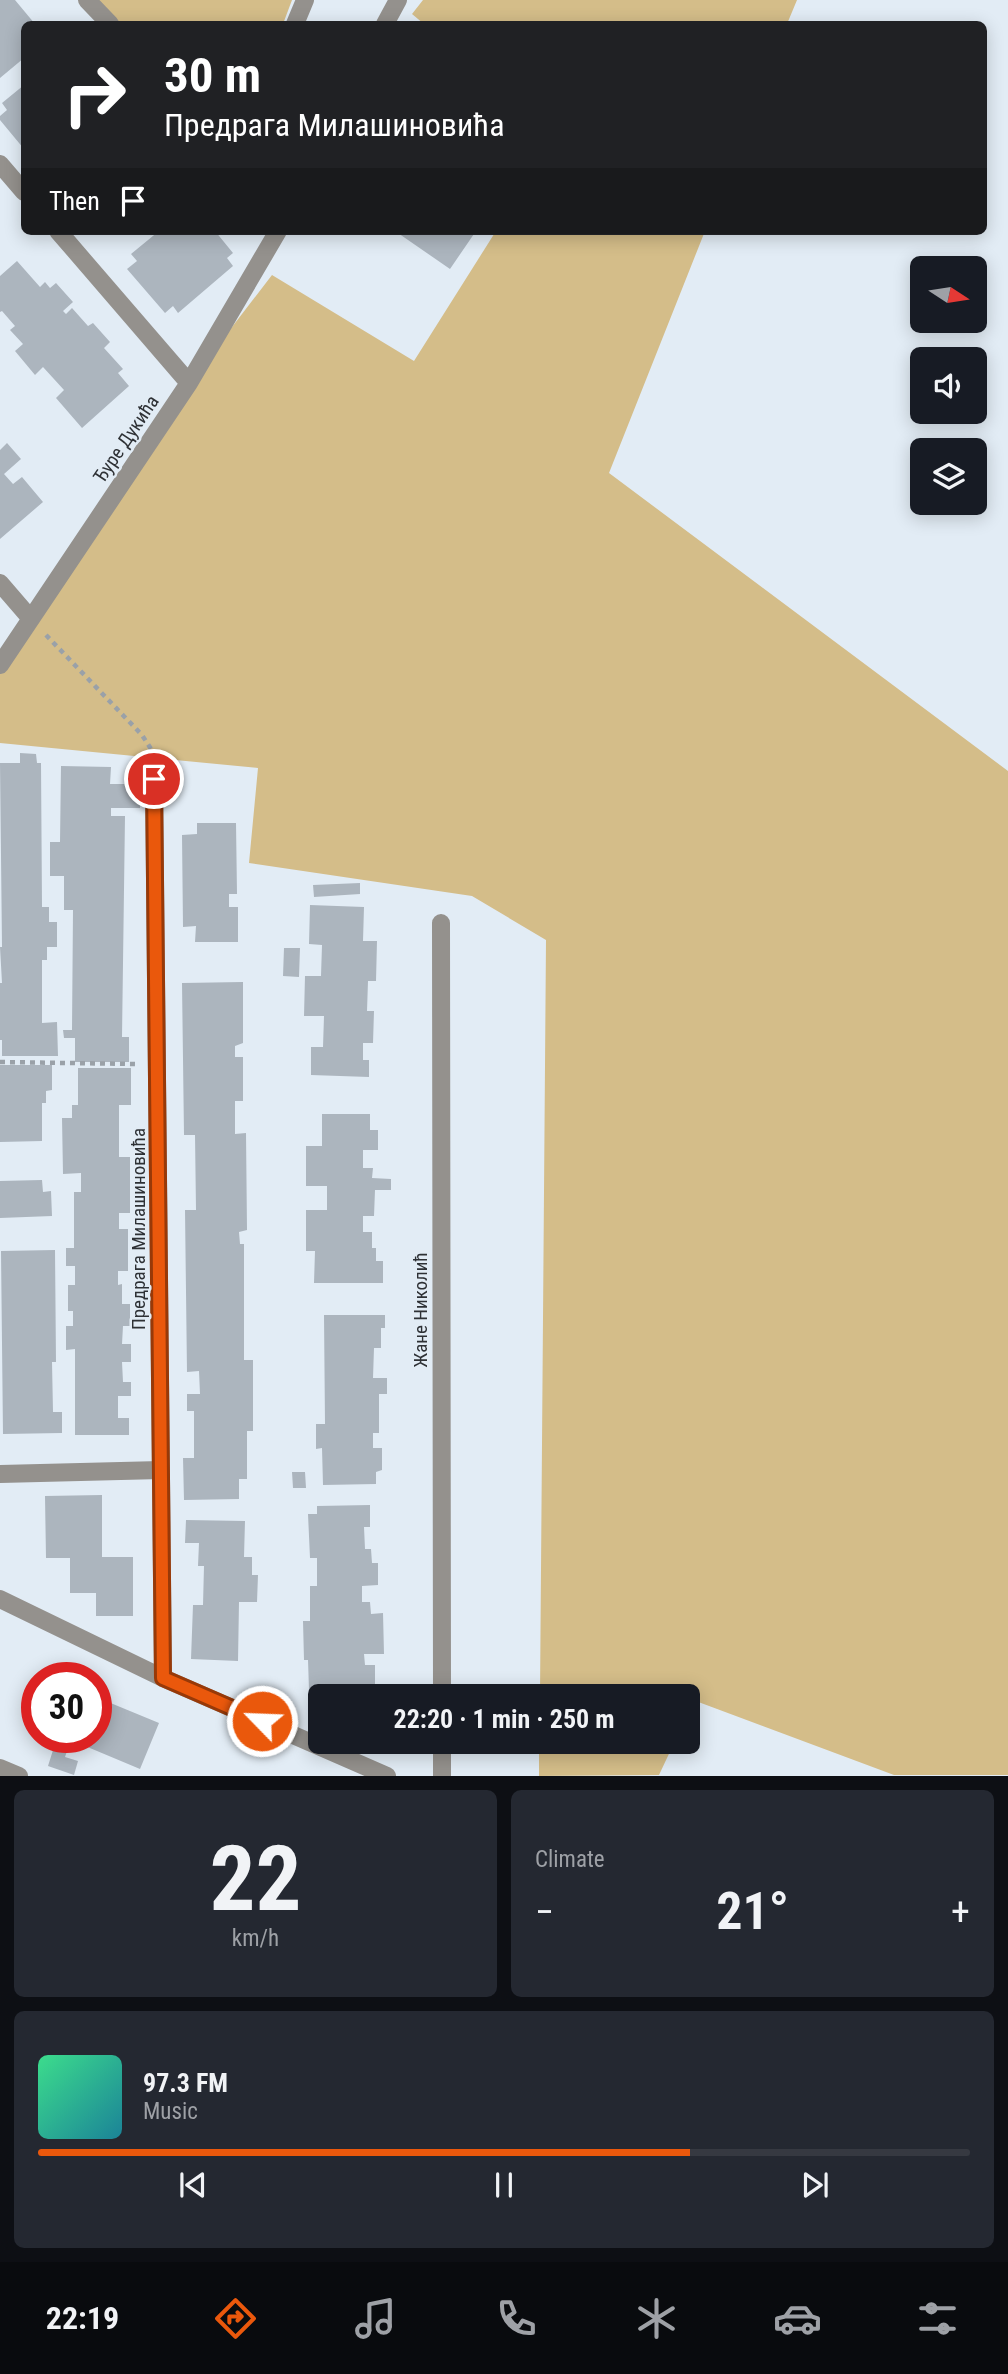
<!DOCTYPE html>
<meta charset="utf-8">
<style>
body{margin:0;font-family:"Roboto Condensed",sans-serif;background:#242831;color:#f1f3f6;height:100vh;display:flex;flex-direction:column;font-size:26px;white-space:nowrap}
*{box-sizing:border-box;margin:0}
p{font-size:23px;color:#9ea1a6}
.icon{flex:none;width:38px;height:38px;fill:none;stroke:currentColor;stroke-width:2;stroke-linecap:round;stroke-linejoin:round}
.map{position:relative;height:1776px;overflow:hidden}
.sheet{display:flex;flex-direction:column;gap:14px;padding:14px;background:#0d0f14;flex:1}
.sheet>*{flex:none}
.top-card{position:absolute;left:21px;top:21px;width:966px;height:214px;border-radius:10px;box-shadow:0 4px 18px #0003;background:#202124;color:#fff;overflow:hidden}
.needle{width:46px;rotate:102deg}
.buttons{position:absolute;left:910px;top:256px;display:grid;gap:14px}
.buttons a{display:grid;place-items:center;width:77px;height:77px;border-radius:10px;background:#171b24;box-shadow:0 4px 18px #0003;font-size:35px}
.speed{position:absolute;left:21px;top:1662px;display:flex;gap:14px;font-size:35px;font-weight:700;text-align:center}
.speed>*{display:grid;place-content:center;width:91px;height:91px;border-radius:50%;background:#171b24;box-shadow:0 4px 18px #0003;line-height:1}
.speed .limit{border:10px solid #d22;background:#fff;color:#111}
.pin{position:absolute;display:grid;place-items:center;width:60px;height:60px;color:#fff;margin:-30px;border:4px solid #fff;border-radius:50%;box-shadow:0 2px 7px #0007}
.me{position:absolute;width:77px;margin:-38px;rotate:294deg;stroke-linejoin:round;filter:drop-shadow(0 0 5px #0008)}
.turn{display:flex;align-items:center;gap:24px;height:147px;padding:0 28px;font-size:32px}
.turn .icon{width:91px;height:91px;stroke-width:2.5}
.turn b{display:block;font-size:49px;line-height:60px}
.then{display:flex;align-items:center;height:66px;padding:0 28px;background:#0003;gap:14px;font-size:26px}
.big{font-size:52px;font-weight:700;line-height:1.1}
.sheet .tile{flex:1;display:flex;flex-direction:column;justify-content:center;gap:10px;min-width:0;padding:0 24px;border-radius:10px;background:#242831}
.sheet .dial{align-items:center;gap:0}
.dial b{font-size:91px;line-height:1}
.song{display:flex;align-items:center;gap:21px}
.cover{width:84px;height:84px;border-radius:10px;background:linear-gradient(135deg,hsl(150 70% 55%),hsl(190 70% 35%))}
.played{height:7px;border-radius:4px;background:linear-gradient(90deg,#ea580c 70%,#363941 70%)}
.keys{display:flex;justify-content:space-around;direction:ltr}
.heat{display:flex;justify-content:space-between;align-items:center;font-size:38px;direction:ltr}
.sheet .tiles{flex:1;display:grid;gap:14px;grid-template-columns:1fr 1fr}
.tile:last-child{grid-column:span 2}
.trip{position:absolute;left:308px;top:1684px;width:392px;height:70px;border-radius:10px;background:#171b24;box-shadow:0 4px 18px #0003;font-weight:700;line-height:70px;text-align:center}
.tab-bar{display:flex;height:112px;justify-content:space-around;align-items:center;background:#090b0e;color:#9ea1a6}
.tab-bar .icon{width:49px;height:49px}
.tab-bar .current{color:#ea580c}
.tab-bar b{font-size:32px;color:#f1f3f6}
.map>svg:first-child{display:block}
.green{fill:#d4bd89}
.building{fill:#acb5be}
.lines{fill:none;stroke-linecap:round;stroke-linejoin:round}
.path{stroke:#9aa1a8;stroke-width:4.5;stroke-dasharray:5 5;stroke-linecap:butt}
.minor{stroke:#94918d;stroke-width:18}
.route-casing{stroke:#983908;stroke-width:18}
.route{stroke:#ea580c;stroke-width:12}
.labels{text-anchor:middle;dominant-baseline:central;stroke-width:5;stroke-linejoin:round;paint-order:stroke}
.street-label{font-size:19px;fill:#2e3135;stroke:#e2ecf5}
</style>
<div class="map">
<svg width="1008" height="1776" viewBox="0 0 1008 1776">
<rect width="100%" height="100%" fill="#e2ecf5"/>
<path class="green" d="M 87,0 L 292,0 L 283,24 L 110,24 Z
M 423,0 L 797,0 L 787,24 L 424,24 L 412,14 Z
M 496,231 L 705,231 L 609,473 L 1008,771 L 1008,1775 L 894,1775 L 693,1700 L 688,1711 L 688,1696 L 540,1696 L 546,940 L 472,896 L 249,863 L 258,768 L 0,743 L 0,665 L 189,383 L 272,275 L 414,361 Z
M 539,1741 L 675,1741 L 659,1775 L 539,1776 Z"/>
<path class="building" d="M 0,0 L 15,0 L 35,24 L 24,24 L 24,58 L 0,78 Z
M 24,85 L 24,149 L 0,120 L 0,116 L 7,110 L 2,103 Z
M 159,231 L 215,231 L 233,253 L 227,258 L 233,266 L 178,313 L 173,306 L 165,313 L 127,269 L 137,261 L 131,254 Z
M 395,231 L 476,231 L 450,269 Z
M 17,261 L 40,287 L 45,282 L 50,288 L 56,283 L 73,302 L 63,311 L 66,314 L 72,308 L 88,326 L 93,323 L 110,342 L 104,348 L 123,369 L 118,373 L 129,386 L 82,428 L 56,398 L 64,390 L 43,367 L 35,375 L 15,351 L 23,344 L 10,330 L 15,326 L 2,311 L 0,312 L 0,276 Z
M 7,443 L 21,459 L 4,474 L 13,484 L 22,477 L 43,502 L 0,539 L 0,450 Z
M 20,753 L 36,754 L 37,763 L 41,763 L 42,907 L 49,907 L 49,922 L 57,922 L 57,947 L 47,947 L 47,960 L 42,960 L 42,1023 L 57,1022 L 58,1056 L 2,1056 L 2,1040 L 0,1040 L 0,983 L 2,983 L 0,947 L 2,947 L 0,763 L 20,763 Z
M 61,766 L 111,767 L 110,784 L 140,784 L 140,808 L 111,808 L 111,816 L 125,816 L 122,1037 L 129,1037 L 129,1062 L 75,1062 L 75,1038 L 64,1038 L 63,1030 L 72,1030 L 73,910 L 64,910 L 64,876 L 50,876 L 50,842 L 60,842 Z
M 197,823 L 236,823 L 237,894 L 229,894 L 229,907 L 238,907 L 238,942 L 195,942 L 196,926 L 183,927 L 182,835 L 197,834 Z
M 360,883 L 360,894 L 314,897 L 313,885 Z
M 310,905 L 364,907 L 363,941 L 377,941 L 376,981 L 368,981 L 367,1011 L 374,1011 L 373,1043 L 363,1043 L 363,1060 L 369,1060 L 369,1077 L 311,1075 L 311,1047 L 323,1047 L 324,1016 L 304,1016 L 305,976 L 321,976 L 322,945 L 309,944 Z
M 284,948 L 300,948 L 299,977 L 283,976 Z
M 243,982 L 243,1043 L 235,1046 L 235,1057 L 243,1057 L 243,1101 L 235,1101 L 235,1134 L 246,1133 L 247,1230 L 239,1232 L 240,1244 L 244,1244 L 244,1360 L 253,1360 L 253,1431 L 247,1431 L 247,1479 L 239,1479 L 239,1499 L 184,1500 L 183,1458 L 194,1458 L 194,1411 L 187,1411 L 187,1394 L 200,1394 L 199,1371 L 187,1372 L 185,1210 L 196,1210 L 195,1135 L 184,1135 L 182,983 Z
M 0,1065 L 52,1065 L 52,1090 L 46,1091 L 46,1103 L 42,1103 L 42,1141 L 0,1142 Z
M 78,1068 L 131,1068 L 131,1105 L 119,1105 L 119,1157 L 130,1157 L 130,1213 L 119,1213 L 119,1229 L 128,1229 L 128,1271 L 118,1271 L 118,1285 L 122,1284 L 122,1304 L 130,1304 L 130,1326 L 123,1326 L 122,1344 L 131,1344 L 131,1362 L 122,1362 L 123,1382 L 131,1382 L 131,1396 L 118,1396 L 118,1418 L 129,1418 L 129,1435 L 75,1435 L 75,1349 L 66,1350 L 66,1326 L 73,1326 L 73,1311 L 68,1311 L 68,1285 L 75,1285 L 75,1266 L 66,1266 L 66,1248 L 74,1248 L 74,1192 L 81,1192 L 81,1173 L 63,1174 L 62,1118 L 72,1118 L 72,1105 L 78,1105 Z
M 322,1114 L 370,1114 L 370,1130 L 378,1130 L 378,1150 L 363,1150 L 363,1168 L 373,1168 L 372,1178 L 391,1179 L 391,1190 L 375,1190 L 374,1216 L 363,1216 L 363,1232 L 372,1232 L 372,1248 L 376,1248 L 376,1261 L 383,1261 L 383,1283 L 314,1283 L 315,1251 L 306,1251 L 306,1210 L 327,1210 L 327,1186 L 306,1186 L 306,1146 L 322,1146 Z
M 42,1180 L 43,1192 L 51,1191 L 52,1216 L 0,1218 L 0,1181 Z
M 55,1250 L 56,1362 L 52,1362 L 53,1412 L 62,1412 L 62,1433 L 3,1434 L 1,1251 Z
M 324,1315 L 385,1315 L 385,1328 L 381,1328 L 381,1348 L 374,1348 L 373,1378 L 387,1378 L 387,1394 L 379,1394 L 379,1433 L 373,1433 L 373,1448 L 382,1448 L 382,1470 L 376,1472 L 376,1484 L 323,1485 L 322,1448 L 316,1449 L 316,1424 L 325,1424 Z
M 292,1472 L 305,1472 L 306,1488 L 293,1488 Z
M 102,1495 L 102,1557 L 133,1557 L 133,1616 L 96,1616 L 96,1593 L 70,1593 L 70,1558 L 46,1558 L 45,1496 Z
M 370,1505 L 370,1527 L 364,1527 L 365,1549 L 371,1549 L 372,1563 L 378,1563 L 378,1585 L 362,1586 L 362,1602 L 370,1602 L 371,1614 L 383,1613 L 384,1654 L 364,1654 L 365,1665 L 375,1665 L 375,1689 L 309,1690 L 308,1660 L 304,1660 L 303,1621 L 310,1621 L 310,1586 L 317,1586 L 317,1558 L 310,1558 L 308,1514 L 317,1514 L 317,1506 Z
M 186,1520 L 245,1521 L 244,1557 L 252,1557 L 252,1575 L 258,1575 L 257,1602 L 239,1602 L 238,1661 L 191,1659 L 193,1605 L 203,1605 L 204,1566 L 198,1566 L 199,1543 L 185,1543 Z
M 96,1697 L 159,1723 L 140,1769 L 66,1738 L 96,1738 Z
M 54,1747 L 67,1751 L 65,1757 L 78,1761 L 74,1775 L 48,1766 Z"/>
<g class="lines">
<path class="path" d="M 46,635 L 142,735 L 151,749 L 152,760
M 0,1062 L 136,1064"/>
<path class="minor" d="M 87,0 L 110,24
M 295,24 L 305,0
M 385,24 L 398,0
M 0,164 L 24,192
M 58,231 L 189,383
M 0,583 L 31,619
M 0,665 L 189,383 L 278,231
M 154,779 L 163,1678
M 441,923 L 442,1696
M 0,1474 L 161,1470
M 0,1599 L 163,1678 L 387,1776
M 442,1741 L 442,1776
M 0,1768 L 19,1776"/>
</g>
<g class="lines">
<g class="route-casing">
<path id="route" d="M 154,779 L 163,1678 L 262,1721"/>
</g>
<use href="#route" class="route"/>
</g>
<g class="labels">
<g class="street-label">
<text transform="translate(126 439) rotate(-56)">Ђуре Дукића</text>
<text transform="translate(138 1229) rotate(-90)">Предрага Милашиновића</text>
<text transform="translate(420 1310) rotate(-90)">Жане Николић</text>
</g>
</g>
</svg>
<div class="buttons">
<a><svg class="needle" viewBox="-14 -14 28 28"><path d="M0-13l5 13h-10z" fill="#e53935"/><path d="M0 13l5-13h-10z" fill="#9ea1a6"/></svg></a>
<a><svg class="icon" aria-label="sound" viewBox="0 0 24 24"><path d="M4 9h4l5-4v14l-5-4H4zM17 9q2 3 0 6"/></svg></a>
<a><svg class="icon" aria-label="layers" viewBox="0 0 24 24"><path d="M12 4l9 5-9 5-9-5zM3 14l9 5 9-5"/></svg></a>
</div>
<div class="speed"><div class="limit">30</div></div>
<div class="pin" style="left:154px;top:779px;background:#d93025"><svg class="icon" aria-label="arrive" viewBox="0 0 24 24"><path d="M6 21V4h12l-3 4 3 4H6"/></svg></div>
<svg class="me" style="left:262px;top:1721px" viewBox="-20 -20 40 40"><circle r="17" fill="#ea580c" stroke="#fff" stroke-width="3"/><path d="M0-11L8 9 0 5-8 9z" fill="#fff"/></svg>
<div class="trip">22:20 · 1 min · 250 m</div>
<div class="top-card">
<div class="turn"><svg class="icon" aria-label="right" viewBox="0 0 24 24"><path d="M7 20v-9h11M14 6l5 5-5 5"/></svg><div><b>30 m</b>Предрага Милашиновића</div></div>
<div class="then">Then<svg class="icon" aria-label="arrive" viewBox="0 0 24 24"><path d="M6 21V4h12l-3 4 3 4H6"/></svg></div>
</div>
</div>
<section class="sheet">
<div class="tiles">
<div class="tile dial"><b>22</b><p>km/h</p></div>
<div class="tile"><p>Climate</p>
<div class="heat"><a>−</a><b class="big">21°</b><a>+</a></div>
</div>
<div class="tile">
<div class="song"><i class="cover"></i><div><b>97.3 FM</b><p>Music</p></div></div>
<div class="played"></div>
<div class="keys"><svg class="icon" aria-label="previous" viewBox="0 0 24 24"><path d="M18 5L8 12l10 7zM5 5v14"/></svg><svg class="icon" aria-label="pause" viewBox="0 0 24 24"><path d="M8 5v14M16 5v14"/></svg><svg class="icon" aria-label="next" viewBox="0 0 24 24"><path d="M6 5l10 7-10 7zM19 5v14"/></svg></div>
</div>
</div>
</section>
<nav class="tab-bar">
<b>22:19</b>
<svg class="icon current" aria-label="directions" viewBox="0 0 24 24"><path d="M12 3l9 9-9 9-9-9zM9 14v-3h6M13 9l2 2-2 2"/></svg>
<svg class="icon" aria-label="music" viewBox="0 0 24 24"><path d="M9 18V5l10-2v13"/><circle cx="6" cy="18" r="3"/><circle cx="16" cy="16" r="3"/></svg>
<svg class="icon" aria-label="phone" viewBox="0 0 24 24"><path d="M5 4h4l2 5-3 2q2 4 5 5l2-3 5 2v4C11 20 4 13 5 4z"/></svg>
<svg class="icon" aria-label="climate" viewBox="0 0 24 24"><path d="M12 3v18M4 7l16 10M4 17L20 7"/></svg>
<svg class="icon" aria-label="car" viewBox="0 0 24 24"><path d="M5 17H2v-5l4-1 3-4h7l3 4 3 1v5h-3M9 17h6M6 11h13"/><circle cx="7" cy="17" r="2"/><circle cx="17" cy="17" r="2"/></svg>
<svg class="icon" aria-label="filters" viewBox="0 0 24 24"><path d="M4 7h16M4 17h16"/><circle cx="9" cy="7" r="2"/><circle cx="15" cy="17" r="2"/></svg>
</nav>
